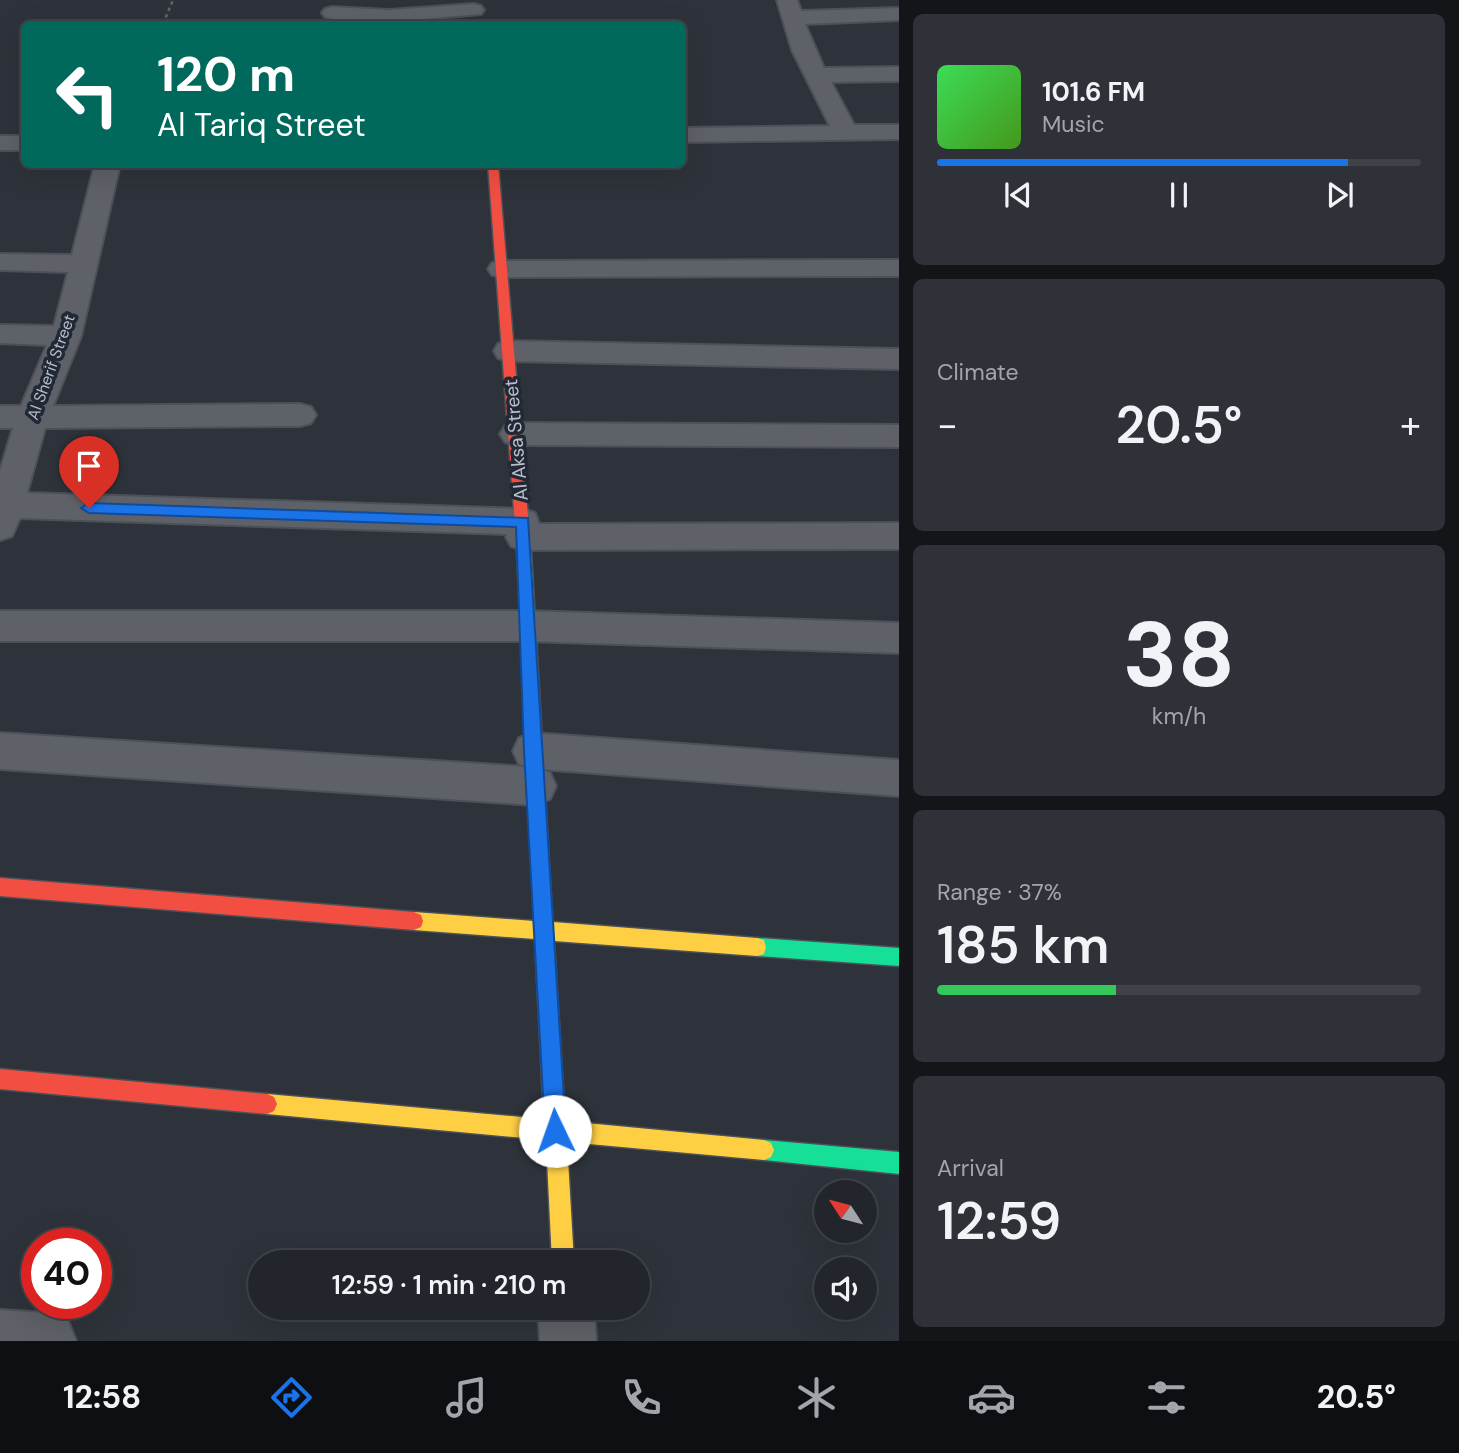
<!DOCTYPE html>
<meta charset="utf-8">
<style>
body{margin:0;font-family:"DM Sans",sans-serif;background:#2e3238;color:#f1f3f6;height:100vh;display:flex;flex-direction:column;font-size:26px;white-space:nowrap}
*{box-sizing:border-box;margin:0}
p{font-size:23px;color:#a2a5a9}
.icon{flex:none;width:38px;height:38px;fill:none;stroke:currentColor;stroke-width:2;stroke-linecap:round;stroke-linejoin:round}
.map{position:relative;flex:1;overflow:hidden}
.panel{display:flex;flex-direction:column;gap:14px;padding:14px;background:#131518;width:560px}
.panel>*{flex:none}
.hud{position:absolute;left:21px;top:21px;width:665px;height:147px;border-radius:10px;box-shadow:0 7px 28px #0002,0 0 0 2px #3f4348;background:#00695c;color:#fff;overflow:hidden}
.needle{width:46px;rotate:306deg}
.controls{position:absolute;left:814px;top:1180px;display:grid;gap:14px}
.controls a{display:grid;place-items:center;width:63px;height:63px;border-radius:50%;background:#22262c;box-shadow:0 7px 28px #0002,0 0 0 2px #3f4348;font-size:35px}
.speed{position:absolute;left:21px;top:1228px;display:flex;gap:14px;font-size:35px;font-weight:700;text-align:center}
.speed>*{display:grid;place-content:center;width:91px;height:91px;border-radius:50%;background:#22262c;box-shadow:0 7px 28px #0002,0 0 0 2px #3f4348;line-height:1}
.speed .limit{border:10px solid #d22;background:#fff;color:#111}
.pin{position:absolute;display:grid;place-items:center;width:60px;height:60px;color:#fff;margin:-72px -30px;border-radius:50% 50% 50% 0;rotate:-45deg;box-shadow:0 0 7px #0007}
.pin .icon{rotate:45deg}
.me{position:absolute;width:77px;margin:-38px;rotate:357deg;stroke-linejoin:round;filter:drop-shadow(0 0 5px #0008)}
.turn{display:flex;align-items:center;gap:24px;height:147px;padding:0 21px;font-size:32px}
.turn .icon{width:91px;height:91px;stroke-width:2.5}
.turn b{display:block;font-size:49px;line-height:60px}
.big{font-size:52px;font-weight:600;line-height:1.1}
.panel .widget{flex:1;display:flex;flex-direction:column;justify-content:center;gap:10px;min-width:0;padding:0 24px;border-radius:10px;background:#2e3238}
.panel .dial{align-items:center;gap:0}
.dial b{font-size:91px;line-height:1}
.song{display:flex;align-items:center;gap:21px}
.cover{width:84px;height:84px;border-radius:10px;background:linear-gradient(135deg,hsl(130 70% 55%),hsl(100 70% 35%))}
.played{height:7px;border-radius:4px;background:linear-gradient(90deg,#1a73e8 85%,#3f4348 85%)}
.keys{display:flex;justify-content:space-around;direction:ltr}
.heat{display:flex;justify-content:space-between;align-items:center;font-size:38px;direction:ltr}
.charge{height:10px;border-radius:5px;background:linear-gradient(90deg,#34c759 37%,#3f4348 0)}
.trip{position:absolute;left:248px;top:1250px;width:402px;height:70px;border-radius:35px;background:#22262c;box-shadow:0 7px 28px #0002,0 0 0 2px #3f4348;font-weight:600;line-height:70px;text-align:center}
.tab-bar{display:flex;height:112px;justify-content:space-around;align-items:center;background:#0e0f12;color:#a2a5a9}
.tab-bar .icon{width:49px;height:49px}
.tab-bar .on{color:#1a73e8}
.tab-bar b{font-size:32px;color:#f1f3f6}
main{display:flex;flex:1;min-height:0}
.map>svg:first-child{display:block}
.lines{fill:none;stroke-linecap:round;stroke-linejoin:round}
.street-casing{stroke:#4c5057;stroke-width:4}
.fast-casing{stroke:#4c5057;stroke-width:3}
.slow-casing{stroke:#4c5057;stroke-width:3}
.jam-casing{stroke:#4c5057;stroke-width:3}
.path{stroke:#60656b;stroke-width:2.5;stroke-dasharray:3.5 3.5;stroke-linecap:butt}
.street{fill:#5e6268;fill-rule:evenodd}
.fast{fill:#16e098;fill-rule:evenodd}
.slow{fill:#ffcf43;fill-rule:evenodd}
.jam{fill:#f24e42;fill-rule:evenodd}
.route{fill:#1a73e8;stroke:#114b97;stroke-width:2}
.labels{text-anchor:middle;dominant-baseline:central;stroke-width:7;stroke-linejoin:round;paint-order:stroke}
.far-street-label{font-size:16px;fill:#babfca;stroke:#222936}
.street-label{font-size:19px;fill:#babfca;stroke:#222936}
</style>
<main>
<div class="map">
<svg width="899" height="1341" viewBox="0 0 899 1341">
<rect width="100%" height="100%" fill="#2e333b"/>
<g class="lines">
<g class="street-casing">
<path id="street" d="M 777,0 L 797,0 L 801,11 L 899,8 L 899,20 L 805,24 L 824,68 L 899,67 L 899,81 L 831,82 L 854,125 L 899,125 L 899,139 L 682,142 L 682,128 L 830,126 L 792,50 Z
M 474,4 L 481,6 L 484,10 L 481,14 L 389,22 L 332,19 L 325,17 L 322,13 L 325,9 L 332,7 L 389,10 Z
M 0,136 L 24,136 L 24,150 L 0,150 Z
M 95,164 L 120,164 L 81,336 L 53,406 L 300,404 L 311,407 L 316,415 L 311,423 L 300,426 L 45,428 L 27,493 L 523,509 L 535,513 L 539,524 L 899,523 L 899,549 L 523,550 L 511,546 L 506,537 L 507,534 L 20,518 L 12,536 L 0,540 L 0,471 L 13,428 L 0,428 L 0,406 L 21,406 L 47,345 L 0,343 L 0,325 L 54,326 L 68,272 L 0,270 L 0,254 L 72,255 Z
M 899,260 L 899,276 L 502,277 L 492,275 L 488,269 L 492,263 L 502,261 Z
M 509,341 L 899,349 L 899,369 L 509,361 L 498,358 L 494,351 L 498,344 Z
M 516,423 L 899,425 L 899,447 L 516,445 L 505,442 L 500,434 L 505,426 Z
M 0,611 L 527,611 L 899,623 L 899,653 L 527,641 L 0,641 Z
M 0,733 L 528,767 L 519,764 L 513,751 L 519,738 L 533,733 L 899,760 L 899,796 L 540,769 L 550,773 L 556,786 L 550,799 L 535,805 L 0,769 Z
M 538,1307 L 594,1307 L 596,1341 L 540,1341 Z
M 0,1310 L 48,1313 L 68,1321 L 76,1341 L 0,1341 Z"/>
</g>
<g class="fast-casing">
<path id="fast" d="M 524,546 L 531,551 L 552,914 L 550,920 L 543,923 L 536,920 L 534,914 L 517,551 Z
M 757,938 L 899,948 L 899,966 L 757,956 L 750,954 L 748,947 L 750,940 Z
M 764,1140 L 899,1152 L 899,1174 L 764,1160 L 757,1157 L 754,1150 L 757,1143 Z"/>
</g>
<g class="slow-casing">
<path id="slow" d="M 543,905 L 550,908 L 553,922 L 757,938 L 764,940 L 766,947 L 764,954 L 757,956 L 554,941 L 565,1121 L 764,1140 L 771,1143 L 774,1150 L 771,1157 L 764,1160 L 567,1142 L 574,1262 L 552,1262 L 546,1140 L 267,1114 L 260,1111 L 257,1104 L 260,1097 L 267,1094 L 544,1119 L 535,939 L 414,930 L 407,927 L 405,921 L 407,915 L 414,912 L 534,921 L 536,908 Z"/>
</g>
<g class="jam-casing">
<path id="jam" d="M 488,164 L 498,164 L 531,551 L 524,556 L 517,551 Z
M 0,878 L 414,912 L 421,915 L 423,921 L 421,927 L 414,930 L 0,896 Z
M 0,1069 L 267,1094 L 274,1097 L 277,1104 L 274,1111 L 267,1114 L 0,1089 Z"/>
</g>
<path class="path" d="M 163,24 L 173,0"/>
<use href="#street" class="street"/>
<use href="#fast" class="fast"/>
<use href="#slow" class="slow"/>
<use href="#jam" class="jam"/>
</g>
<path class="route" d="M 89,503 L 528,518 L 566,1131 L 563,1138 L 555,1141 L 548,1138 L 545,1131 L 524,751 L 516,527 L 89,513 L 81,508 Z"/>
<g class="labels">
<g class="far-street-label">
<text transform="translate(51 367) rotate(-70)">Al Sherif Street</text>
</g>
<g class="street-label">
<text transform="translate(516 440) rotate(-95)">Al Aksa Street</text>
</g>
</g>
</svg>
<div class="controls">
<a><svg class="needle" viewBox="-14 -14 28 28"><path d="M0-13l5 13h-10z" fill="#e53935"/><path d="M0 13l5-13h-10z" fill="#a2a5a9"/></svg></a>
<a><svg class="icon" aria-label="sound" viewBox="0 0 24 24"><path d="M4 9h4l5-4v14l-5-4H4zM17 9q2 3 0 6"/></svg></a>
</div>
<div class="speed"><div class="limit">40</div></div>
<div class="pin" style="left:89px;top:508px;background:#d93025"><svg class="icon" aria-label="arrive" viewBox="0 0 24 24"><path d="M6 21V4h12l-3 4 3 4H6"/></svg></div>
<svg class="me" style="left:555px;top:1131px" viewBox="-20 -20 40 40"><circle r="19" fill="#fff"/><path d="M0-13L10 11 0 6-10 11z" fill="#1a73e8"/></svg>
<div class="trip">12:59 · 1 min · 210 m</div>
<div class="hud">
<div class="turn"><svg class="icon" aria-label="left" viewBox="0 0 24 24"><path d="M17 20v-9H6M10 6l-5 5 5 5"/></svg><div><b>120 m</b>Al Tariq Street</div></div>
</div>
</div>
<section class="panel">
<div class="widget">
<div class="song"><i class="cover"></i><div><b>101.6 FM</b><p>Music</p></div></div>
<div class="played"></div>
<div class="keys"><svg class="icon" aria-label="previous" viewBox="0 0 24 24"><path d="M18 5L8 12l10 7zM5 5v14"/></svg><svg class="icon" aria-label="pause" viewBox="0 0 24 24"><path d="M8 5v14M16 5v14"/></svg><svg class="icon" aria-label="next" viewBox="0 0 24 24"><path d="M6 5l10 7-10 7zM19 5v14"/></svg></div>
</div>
<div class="widget"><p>Climate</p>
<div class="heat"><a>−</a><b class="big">20.5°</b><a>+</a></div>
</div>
<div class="widget dial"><b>38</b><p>km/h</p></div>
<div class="widget"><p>Range · 37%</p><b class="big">185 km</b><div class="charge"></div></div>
<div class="widget"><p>Arrival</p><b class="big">12:59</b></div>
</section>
</main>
<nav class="tab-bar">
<b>12:58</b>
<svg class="icon on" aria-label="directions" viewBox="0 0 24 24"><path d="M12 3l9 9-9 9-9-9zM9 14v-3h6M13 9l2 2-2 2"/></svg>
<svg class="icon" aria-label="music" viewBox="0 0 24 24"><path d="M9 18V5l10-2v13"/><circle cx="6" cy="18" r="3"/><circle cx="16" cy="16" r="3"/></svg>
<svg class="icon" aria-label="phone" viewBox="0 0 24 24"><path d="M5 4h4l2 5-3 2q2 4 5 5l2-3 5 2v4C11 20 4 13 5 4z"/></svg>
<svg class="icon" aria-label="climate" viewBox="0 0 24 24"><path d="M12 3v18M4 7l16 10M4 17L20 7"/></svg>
<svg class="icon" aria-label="car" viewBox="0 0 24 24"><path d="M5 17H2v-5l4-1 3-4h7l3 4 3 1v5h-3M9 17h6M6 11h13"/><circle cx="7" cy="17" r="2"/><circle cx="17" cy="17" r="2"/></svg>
<svg class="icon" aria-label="filters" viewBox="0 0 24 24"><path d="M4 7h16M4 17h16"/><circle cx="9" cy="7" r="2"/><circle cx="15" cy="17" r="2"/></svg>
<b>20.5°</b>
</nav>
